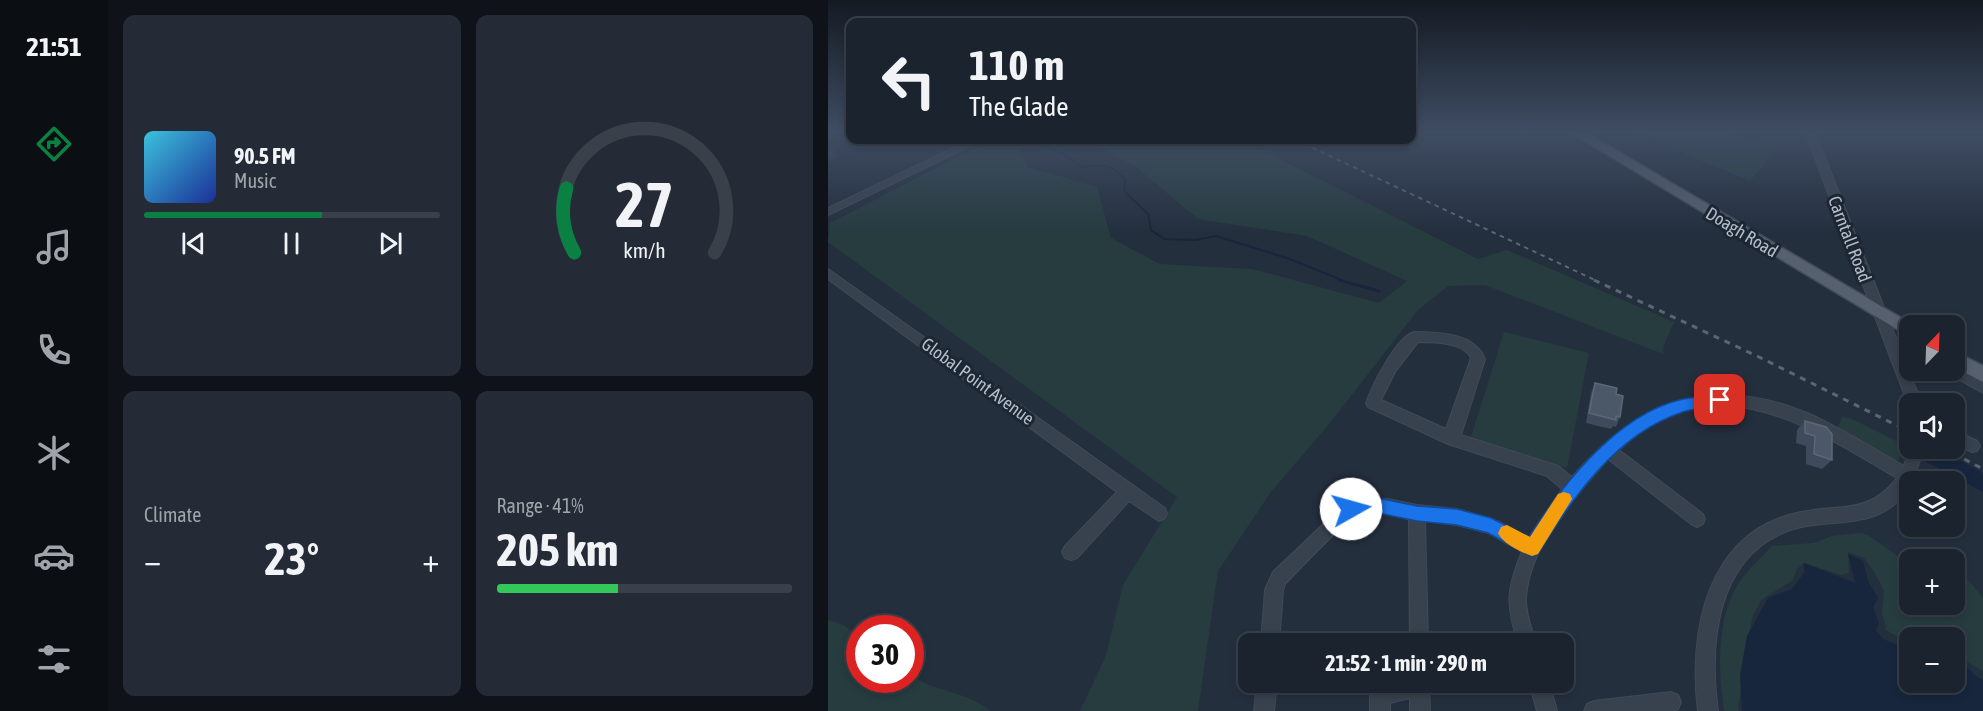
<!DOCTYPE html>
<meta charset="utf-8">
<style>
body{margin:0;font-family:"Asap Condensed",sans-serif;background:#242b36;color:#f1f3f6;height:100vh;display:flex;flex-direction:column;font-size:22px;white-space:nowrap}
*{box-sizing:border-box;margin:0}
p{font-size:20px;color:#a0a4aa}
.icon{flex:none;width:33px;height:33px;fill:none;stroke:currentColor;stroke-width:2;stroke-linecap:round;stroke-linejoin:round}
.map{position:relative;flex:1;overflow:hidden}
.drawer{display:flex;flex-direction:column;gap:15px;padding:15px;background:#0f1319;width:720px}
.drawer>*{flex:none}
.hud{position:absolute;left:18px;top:18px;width:570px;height:126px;border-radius:12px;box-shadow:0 3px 9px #0003,0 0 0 2px #39404a;background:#1b232e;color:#f1f3f6;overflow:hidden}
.needle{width:39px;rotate:23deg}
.controls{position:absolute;left:1071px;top:315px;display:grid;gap:12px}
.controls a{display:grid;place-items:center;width:66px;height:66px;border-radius:12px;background:#1b232e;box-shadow:0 3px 9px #0003,0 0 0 2px #39404a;font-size:30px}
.speed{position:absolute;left:18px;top:615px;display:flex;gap:12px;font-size:30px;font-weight:700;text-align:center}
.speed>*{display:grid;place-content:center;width:78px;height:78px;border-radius:50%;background:#1b232e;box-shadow:0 3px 9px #0003,0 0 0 2px #39404a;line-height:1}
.speed .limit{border:9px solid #d22;background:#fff;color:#111}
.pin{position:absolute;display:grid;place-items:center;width:51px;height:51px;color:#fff;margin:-26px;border-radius:12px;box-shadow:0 3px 9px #0006}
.me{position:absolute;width:66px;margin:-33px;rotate:83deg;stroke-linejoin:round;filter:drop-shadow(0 0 4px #0008)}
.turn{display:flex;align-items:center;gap:21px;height:126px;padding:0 24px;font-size:27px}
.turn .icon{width:78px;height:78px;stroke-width:2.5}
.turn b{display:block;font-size:42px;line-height:51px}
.big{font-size:45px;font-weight:700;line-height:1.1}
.drawer .card{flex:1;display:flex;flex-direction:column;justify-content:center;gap:9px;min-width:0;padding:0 21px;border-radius:12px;background:#242b36}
.drawer .dial{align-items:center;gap:0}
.dial svg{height:156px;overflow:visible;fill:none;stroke:#39404a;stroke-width:7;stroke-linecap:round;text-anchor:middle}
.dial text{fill:#f1f3f6;stroke:none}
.song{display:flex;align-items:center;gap:18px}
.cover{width:72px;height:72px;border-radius:9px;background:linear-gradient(135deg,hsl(190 70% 55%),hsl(230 70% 35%))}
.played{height:6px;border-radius:3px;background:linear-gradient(90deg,#0b8043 60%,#39404a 60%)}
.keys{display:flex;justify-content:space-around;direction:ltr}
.heat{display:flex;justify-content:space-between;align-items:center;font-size:33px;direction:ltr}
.charge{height:9px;border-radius:4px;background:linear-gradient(90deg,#34c759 41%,#39404a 0)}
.drawer .tiles{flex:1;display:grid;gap:15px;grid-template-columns:repeat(2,1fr)}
.trip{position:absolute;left:410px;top:633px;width:336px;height:60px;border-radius:12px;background:#1b232e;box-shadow:0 3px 9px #0003,0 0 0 2px #39404a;font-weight:700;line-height:60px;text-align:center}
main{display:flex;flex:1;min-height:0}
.dock{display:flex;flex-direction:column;width:108px;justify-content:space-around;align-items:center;background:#0b0e12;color:#a0a4aa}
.dock .icon{width:42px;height:42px}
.dock .active{color:#0b8043}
.dock b{font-size:27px;color:#f1f3f6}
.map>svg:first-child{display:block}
.green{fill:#263c3f}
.water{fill:#17263c}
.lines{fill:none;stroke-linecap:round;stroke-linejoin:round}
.stream-far1{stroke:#17263c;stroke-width:2}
.stream{stroke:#17263c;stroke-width:3}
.river{fill:#17263c;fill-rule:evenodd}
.minor-casing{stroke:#414a57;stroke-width:2}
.major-casing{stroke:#414a57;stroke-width:3}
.minor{fill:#38414e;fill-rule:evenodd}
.major{fill:#56606e;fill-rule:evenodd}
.rail-far1{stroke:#5a6575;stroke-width:2;stroke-dasharray:4.5 4.5;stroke-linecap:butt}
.rail{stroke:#5a6575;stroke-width:3;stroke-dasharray:6 6;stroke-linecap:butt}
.wall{fill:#3f4b5c}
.shaded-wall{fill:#2f3b4b}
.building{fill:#4b5868;stroke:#5c6777;stroke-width:1.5}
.route{fill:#1a73e8;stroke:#114b97;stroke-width:1.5}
.slow{fill:#f59e0b}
.labels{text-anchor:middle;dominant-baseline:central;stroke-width:6;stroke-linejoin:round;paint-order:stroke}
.street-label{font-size:18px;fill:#b4bcc9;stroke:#1d2633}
</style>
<main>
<nav class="dock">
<b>21:51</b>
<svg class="icon active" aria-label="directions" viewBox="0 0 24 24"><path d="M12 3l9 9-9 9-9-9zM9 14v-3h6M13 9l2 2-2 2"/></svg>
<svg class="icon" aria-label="music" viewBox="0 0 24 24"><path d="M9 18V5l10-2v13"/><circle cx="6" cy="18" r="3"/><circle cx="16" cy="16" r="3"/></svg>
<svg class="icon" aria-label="phone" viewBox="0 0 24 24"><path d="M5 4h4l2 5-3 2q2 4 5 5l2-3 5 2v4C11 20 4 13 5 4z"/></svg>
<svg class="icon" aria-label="climate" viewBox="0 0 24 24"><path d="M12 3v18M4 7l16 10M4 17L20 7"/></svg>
<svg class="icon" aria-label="car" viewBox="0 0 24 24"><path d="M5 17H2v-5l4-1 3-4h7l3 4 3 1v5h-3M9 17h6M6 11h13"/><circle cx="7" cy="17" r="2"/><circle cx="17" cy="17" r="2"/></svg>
<svg class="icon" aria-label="filters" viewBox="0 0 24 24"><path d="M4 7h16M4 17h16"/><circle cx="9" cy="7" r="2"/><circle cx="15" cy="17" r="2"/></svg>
</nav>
<section class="drawer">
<div class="tiles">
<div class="card">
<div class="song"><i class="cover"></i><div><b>90.5 FM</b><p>Music</p></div></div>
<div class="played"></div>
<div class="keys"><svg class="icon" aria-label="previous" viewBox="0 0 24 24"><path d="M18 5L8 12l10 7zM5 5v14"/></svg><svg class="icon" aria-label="pause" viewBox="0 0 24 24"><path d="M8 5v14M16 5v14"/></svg><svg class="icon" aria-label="next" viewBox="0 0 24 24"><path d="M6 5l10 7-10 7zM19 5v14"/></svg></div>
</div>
<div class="card dial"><svg viewBox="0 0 100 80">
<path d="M14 69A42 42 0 1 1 86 69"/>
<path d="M14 69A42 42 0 0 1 10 36" stroke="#0b8043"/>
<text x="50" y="56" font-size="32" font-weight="700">27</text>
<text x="50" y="72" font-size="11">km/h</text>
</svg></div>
<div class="card"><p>Climate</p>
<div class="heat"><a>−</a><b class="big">23°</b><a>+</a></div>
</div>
<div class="card"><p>Range · 41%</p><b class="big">205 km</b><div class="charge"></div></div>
</div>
</section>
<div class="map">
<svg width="1155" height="711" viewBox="0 0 1155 711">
<rect width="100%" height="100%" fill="#242f3e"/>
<path class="green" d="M 805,132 L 889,132 L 951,146 L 922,181 Z
M 178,140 L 187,140 L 200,167 L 269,187 L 283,238 L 332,264 L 424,269 L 551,303 L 579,281 L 479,236 L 370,219 L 307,166 L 258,140 L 414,140 L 650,259 L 679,250 L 846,322 L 836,345 L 835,354 L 657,285 L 620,286 L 590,310 L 501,424 L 443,492 L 390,571 L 370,711 L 252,711 L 277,658 L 295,585 L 349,497 L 0,242 L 2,223 L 145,149 Z
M 676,332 L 761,353 L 739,468 L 642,440 Z
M 1014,417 L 1024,419 L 1078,446 L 1070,461 L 1064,460 L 1009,429 Z
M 1098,449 L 1108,449 L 1155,474 L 1155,489 L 1097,457 Z
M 1032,533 L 1040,535 L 1081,564 L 1082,604 L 1126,604 L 1127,577 L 1142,582 L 1155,598 L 1155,671 L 1127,655 L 1126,638 L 1082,638 L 1081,641 L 1074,639 L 1058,630 L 1054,612 L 1056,591 L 1045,570 L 1036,558 L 1020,552 L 1021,573 L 1013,575 L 976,563 L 969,569 L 964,581 L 933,600 L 924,618 L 910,708 L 911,711 L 896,711 C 890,670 888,621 910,584 C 919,570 933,558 944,546 L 986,543 L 1004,536 Z
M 0,620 L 16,625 L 31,637 L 32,680 L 82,680 L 83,675 C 107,693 138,690 162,711 L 0,711 Z"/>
<path class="water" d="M 1020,554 L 1035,561 L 1040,581 L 1050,598 L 1045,608 L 1051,623 L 1048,630 L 1055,639 L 1072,646 L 1074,639 L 1081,643 L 1082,682 L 1126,682 L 1127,661 C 1143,666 1143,675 1155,680 L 1155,711 L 914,711 L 912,675 L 919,636 L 940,598 L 964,589 L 976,573 L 976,563 L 1027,583 Z"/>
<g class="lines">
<path class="stream-far1" d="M 216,140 L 213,144 L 234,153 L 255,167 C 274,164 285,164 297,180 L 296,191 L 320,214 L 323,230 L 336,239 L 368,240 L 388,236 L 462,259 L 516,281"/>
<path class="stream" d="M 511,280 L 551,291"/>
<path class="river" d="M 1093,448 L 1109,448 L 1155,473 L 1155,492 L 1093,459 L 1091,453 Z"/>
<g class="minor-casing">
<path id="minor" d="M 977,132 L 987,132 L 1094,404 L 1082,404 L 1082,407 L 1080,404 Z
M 142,140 L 154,140 L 0,215 L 0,208 Z
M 0,269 L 337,508 L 339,513 L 337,518 L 331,521 L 301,501 L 249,558 L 243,560 L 237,558 L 234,552 L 237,546 L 289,492 L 0,279 Z
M 586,332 C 610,332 647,333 657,359 L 633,435 L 730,466 L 744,477 C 810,401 882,373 979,413 C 1013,428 1044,448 1076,466 L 1082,446 L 1082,448 L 1095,448 C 1093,461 1088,472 1082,482 C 1079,486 1076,495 1071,500 C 1043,530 996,518 962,530 C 887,557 881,645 890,711 L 870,711 C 860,631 879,530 973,512 C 1013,504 1040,515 1069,478 C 979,425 885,361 791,450 L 875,514 L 877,519 L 875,524 L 869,527 L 863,524 L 780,459 L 776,464 C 743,501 701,547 698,598 C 697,613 704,629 708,644 L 690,644 C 678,604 678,590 694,552 L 660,533 L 629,525 L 597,521 L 600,644 L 582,644 L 581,519 C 568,515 547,509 534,513 C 519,517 471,570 457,584 L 455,590 L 451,644 L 433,644 L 437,590 L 445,572 L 509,511 L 526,500 L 532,498 L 560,499 L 589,505 L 629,509 L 669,521 L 701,538 L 734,489 L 719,476 L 620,444 L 540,407 L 538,403 C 544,386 568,337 586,332 ZM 590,342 C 605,342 636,342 643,358 L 618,429 L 553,400 L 567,372 Z
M 1126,365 L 1155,380 L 1155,393 L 1121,374 L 1119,370 L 1126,370 Z
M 1126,430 L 1149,441 L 1152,446 L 1149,451 L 1144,452 L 1126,444 Z
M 429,682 L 449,682 L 446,711 L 426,711 Z
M 542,682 L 601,682 L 602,711 L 582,711 L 582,698 L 562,703 L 562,711 L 542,711 Z
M 701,682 L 721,682 L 729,711 L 709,711 Z
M 843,692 L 850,695 L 853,702 L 850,709 L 845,711 L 756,711 L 759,704 L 766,701 Z"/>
</g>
<g class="major-casing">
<path id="major" d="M 742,132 L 757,132 L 1087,326 L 1082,326 L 1082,337 Z
M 1126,351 L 1155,366 L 1155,382 L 1126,367 Z"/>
</g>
<use href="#minor" class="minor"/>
<use href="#major" class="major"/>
<path class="rail-far1" d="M 468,140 L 769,281"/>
<path class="rail" d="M 766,280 L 931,357 L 1082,432
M 1115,448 L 1155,469"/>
</g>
<path class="wall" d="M 767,383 L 788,394 L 792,417 L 788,427 L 785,426 L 783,429 L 758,423 L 763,393 Z
M 977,421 L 1004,460 L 994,469 L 978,464 L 978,446 L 968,443 L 969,430 Z"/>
<path class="shaded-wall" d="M 3,145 L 11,156 L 0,161 L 0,147 Z"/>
<path class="building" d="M 767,383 L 789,388 L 788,394 L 795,396 L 792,417 L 788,416 L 788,420 L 761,413 Z
M 977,421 L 998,427 L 1004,434 L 1004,460 L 986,454 L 987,436 L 977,433 Z"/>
<linearGradient id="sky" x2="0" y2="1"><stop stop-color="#141a22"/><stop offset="0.57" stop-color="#3f4d63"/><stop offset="1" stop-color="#3f4d63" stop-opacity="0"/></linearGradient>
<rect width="1155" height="232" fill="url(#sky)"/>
<path class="route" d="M 892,394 L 897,396 L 899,400 L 897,404 C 883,409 866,407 852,413 C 788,435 744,498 710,554 L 704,556 L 660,533 L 629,525 L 589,521 L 545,512 L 533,513 L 523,517 L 517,514 L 515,509 L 517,504 L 532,498 L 545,497 L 589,506 L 629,509 L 663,518 L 701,537 C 734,485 788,416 851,400 C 864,397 879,396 892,394 Z"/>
<path class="slow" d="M 736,492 L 742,494 L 744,499 L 710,554 L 704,556 C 693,552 675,544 670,533 L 673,527 L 679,525 L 702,537 L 730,494 Z"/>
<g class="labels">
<g class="street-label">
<text transform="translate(914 232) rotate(31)">Doagh Road</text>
<text transform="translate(1022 239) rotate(69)">Carntall Road</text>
<text transform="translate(150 381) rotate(36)">Global Point Avenue</text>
</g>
</g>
</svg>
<div class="controls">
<a><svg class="needle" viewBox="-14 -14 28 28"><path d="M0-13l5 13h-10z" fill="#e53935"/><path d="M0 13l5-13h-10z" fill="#a0a4aa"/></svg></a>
<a><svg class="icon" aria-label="sound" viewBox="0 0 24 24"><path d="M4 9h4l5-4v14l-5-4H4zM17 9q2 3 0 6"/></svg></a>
<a><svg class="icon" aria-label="layers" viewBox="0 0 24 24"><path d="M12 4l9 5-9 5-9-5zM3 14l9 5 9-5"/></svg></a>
<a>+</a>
<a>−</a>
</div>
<div class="speed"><div class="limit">30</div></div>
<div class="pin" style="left:892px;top:400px;background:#d93025"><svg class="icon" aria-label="arrive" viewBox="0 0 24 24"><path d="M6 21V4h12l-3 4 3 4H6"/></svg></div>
<svg class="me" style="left:523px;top:509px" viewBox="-20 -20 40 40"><circle r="19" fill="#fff"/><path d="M0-13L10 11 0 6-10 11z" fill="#1a73e8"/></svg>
<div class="trip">21:52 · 1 min · 290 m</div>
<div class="hud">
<div class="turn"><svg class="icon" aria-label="left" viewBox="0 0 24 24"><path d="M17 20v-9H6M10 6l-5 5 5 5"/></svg><div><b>110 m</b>The Glade</div></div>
</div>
</div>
</main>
